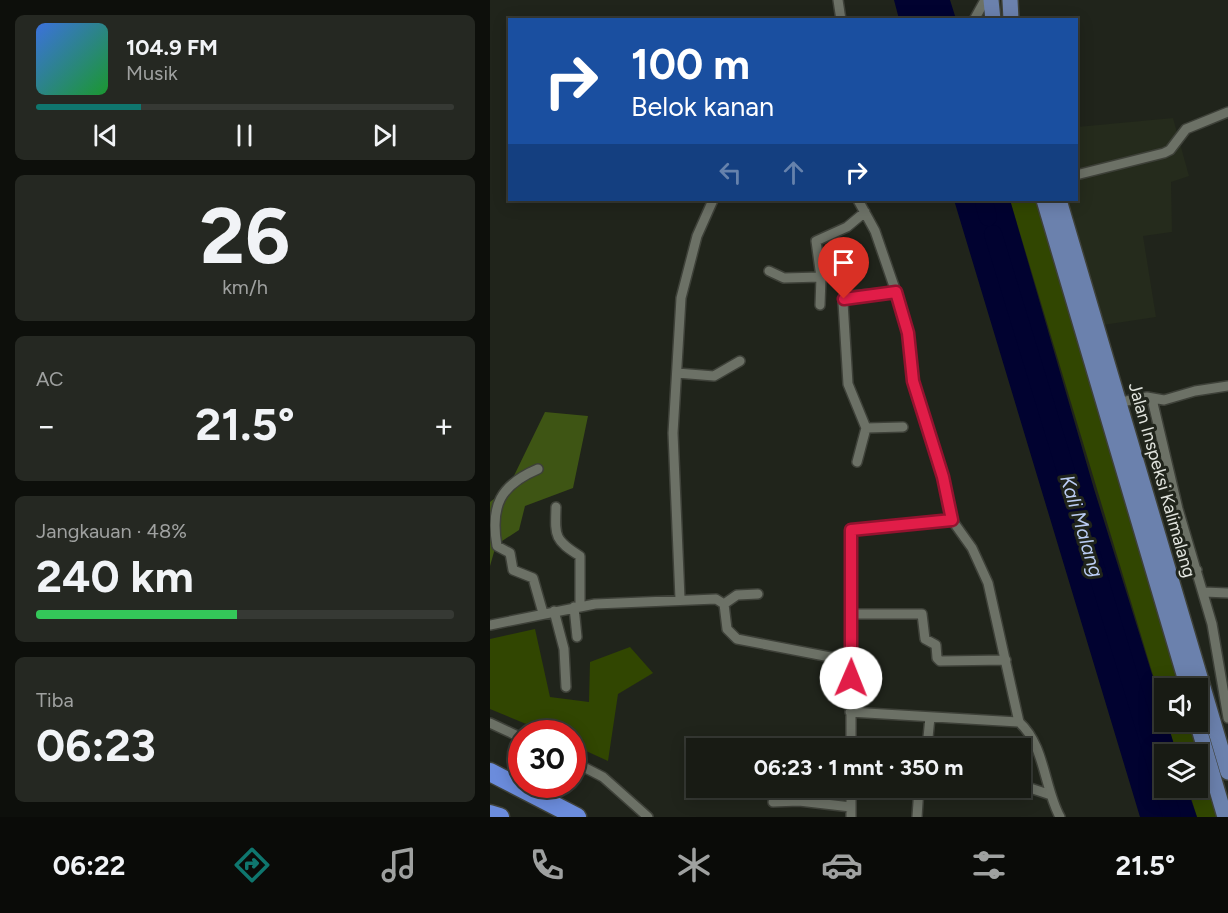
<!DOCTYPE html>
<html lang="id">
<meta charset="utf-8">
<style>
body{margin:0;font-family:Figtree,sans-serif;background:#252822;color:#f1f3f6;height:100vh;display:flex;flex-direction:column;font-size:22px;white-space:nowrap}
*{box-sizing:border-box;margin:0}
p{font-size:20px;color:#9fa1a0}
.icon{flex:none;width:33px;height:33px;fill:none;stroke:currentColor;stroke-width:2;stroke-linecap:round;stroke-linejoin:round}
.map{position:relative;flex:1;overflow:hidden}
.details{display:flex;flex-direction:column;gap:15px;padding:15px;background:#0d0f0b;width:490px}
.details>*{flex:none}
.banner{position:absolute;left:18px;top:18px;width:570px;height:183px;border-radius:0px;box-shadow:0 3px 15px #0003,0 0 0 2px #363934;background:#1a4fa0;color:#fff;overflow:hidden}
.fabs{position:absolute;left:664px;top:678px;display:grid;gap:12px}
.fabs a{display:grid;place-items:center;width:54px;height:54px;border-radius:0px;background:#181b14;box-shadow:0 3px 15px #0003,0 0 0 2px #363934;font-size:30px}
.speed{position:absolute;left:18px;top:720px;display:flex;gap:12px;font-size:30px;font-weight:700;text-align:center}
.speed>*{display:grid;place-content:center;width:78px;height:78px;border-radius:50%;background:#181b14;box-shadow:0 3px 15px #0003,0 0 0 2px #363934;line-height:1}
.speed .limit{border:9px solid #d22;background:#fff;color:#111}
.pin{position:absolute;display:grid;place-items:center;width:51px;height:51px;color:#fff;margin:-62px -26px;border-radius:50% 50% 50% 0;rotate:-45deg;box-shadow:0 0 6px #0007}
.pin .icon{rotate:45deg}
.me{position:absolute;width:66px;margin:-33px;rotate:1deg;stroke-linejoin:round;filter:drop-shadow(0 0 4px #0008)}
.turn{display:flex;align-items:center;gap:21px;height:126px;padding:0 24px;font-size:27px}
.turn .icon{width:78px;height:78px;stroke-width:2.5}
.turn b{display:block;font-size:42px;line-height:51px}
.lanes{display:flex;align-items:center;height:57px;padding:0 24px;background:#0003;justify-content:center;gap:30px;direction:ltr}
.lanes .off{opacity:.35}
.big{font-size:45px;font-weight:700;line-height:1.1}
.details .tile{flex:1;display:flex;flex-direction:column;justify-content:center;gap:9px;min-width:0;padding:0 21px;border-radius:9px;background:#252822}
.details .dial{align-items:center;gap:0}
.dial b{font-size:78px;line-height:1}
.song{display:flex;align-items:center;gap:18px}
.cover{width:72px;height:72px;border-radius:9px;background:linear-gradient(135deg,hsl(220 70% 55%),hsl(130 70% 35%))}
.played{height:6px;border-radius:3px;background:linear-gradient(90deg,#0f766e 25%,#363934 25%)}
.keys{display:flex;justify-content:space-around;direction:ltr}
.heat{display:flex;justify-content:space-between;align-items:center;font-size:33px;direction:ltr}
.charge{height:9px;border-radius:4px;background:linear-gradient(90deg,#34c759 48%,#363934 0)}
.trip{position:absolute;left:196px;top:738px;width:345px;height:60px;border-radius:0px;background:#181b14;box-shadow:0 3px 15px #0003,0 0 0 2px #363934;font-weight:700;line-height:60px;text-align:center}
.dock{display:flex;height:96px;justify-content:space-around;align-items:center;background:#0a0b08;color:#9fa1a0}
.dock .icon{width:42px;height:42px}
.dock .on{color:#0f766e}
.dock b{font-size:27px;color:#f1f3f6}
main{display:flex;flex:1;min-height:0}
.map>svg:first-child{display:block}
.built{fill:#252b1c}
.green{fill:#314601}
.forest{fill:#3e5514}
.water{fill:#010230}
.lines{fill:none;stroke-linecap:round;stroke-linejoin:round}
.river{stroke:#010230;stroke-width:18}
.street-casing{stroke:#3e4139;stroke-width:12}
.primary-casing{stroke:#3e4139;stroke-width:18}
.highway-casing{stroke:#3e4139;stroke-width:21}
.street{stroke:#6c7166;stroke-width:9}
.primary{stroke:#6b81ad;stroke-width:15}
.highway{stroke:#6b8cdc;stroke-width:18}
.route-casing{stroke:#92132f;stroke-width:15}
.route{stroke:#e11d48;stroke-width:10}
.labels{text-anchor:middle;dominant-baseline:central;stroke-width:6;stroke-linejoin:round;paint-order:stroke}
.street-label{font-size:18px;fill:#e1e4de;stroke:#20241b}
.water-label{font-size:20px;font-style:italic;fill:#bbcdf4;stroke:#20241b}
</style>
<main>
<section class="details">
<div class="tile">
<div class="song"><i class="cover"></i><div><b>104.9 FM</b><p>Musik</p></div></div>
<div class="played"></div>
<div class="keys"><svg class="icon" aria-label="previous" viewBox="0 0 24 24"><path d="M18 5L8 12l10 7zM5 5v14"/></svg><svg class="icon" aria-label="pause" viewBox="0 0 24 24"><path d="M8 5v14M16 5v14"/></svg><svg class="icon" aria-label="next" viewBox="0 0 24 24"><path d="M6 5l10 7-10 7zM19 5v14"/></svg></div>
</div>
<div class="tile dial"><b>26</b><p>km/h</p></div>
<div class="tile"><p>AC</p>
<div class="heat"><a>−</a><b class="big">21.5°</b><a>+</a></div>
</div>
<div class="tile"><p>Jangkauan · 48%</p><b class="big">240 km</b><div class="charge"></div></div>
<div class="tile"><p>Tiba</p><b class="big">06:23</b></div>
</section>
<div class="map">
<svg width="738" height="817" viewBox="0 0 738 817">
<rect width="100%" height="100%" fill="#20241b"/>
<path class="built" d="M 683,118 L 699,176 L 681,182 L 682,232 L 653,236 L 666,317 L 613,325 L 575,200 L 586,200 L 587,127 Z"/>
<path class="green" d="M 520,200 L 554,200 L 698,688 L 675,688 L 675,715 Z
M 45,629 L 60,697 L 99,702 L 100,662 L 140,647 L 163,673 L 128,694 L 118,761 L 83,745 L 82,734 L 58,733 L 0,709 L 0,639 Z
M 677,722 L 707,722 L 735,817 L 707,817 L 698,788 L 708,788 L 708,754 L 687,754 Z"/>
<path class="forest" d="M 55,412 L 98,416 L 83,488 L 35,506 L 29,530 L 6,545 L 0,566 L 0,502 L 18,488 Z"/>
<path class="water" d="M 404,0 L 460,0 L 466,19 L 409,19 Z
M 464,200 L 520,200 L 604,489 L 687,754 L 675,754 L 675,788 L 697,788 L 707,817 L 650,817 Z"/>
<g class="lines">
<path class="river" d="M 494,203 L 498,217
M 503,234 L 582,491
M 598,543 L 682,817"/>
<g class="street-casing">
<path id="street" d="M 348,0 L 351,20
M 484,20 L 495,0
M 586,175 L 674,153 L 680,150 L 696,129 L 738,112
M 368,200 L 385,231 L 406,292 L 418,333 L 423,381 L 453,477 L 462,520 L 482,548 L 498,583 L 529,722 C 555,745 554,788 570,817
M 279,271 L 294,278 L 331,277
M 330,305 L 331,277 L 326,241 L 357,227 L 375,212
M 187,373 L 224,376 L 250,361
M 662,399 L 688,509 L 722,624 L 738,718
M 626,403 L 657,397 L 674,400 L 705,391 L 738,386
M 376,428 L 413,427
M 367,462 L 376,428 L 358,384 L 353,302 L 359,296 L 406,292
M 48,469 C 10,485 0,506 7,546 L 20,553 L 23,570 L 43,578 L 53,613
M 66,507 C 65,536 64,540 90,556 L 90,607
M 680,577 L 707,570
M 714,592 L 738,593
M 190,599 L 183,433 L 191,298 L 207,236 L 223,200
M 234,604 L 247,595 L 268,594
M 84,607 L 87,637
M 64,611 L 74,649 L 76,687
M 361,614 L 432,614 L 435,639 L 446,645 L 447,658 L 450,661 L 516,660
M 0,625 L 105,604 L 226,599 L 234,604 L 237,629 L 247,639 L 361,661
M 360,712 L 529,722
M 0,723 L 32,738
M 361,748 L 361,530 L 462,520
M 437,748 L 440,717
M 82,761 L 113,777 L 158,817
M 531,785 L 558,794
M 361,788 L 361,817
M 283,802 L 309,801 L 361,807
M 427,817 L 429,788"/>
</g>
<g class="primary-casing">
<path id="primary" d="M 501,0 L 503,20
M 520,0 L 521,20
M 554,200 L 698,688
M 569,200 L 738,772
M 707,722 L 735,817"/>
</g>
<g class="highway-casing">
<path id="highway" d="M 0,772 L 87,817
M 0,814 L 10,817"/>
</g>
<use href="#street" class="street"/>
<use href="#primary" class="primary"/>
<use href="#highway" class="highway"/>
</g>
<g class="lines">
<g class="route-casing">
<path id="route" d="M 354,299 L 406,292 L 418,333 L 423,381 L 453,477 L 462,520 L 361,530 L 361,678"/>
</g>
<use href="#route" class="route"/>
</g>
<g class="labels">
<g class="street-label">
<text transform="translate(672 480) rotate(74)">Jalan Inspeksi Kalimalang</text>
</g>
<g class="water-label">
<text transform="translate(592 526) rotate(73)">Kali Malang</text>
</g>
</g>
</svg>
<div class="fabs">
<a><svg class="icon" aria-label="sound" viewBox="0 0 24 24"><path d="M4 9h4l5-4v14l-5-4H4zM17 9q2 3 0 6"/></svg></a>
<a><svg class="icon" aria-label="layers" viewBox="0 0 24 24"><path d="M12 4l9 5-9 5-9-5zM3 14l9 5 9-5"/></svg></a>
</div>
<div class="speed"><div class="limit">30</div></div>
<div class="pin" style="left:354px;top:299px;background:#d93025"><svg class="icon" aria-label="arrive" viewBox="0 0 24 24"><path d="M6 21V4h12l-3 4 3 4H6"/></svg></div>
<svg class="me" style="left:361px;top:678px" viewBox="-20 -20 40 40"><circle r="19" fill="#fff"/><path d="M0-13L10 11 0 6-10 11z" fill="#e11d48"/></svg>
<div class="trip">06:23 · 1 mnt · 350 m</div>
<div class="banner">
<div class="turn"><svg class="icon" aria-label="right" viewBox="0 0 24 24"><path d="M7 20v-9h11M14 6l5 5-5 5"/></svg><div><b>100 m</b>Belok kanan</div></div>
<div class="lanes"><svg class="icon off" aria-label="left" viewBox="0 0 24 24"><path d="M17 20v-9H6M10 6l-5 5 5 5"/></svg><svg class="icon off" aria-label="ahead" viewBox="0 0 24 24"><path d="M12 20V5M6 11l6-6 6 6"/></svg><svg class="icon" aria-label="right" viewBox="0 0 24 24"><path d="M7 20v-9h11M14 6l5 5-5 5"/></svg></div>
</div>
</div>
</main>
<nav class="dock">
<b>06:22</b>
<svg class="icon on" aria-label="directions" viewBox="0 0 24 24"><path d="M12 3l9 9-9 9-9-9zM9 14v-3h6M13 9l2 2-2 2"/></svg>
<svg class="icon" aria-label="music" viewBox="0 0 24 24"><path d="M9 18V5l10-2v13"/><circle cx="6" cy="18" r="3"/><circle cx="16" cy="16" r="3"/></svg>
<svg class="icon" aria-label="phone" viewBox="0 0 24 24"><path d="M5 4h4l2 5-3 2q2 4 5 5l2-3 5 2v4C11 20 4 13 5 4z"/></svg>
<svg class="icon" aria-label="climate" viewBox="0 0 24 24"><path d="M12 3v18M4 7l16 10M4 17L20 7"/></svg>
<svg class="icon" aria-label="car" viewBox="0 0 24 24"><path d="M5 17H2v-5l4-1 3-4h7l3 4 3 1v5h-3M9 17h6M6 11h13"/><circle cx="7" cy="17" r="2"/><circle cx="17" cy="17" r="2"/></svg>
<svg class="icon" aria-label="filters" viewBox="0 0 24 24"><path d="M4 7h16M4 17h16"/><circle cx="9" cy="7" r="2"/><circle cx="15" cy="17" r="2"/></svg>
<b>21.5°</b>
</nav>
